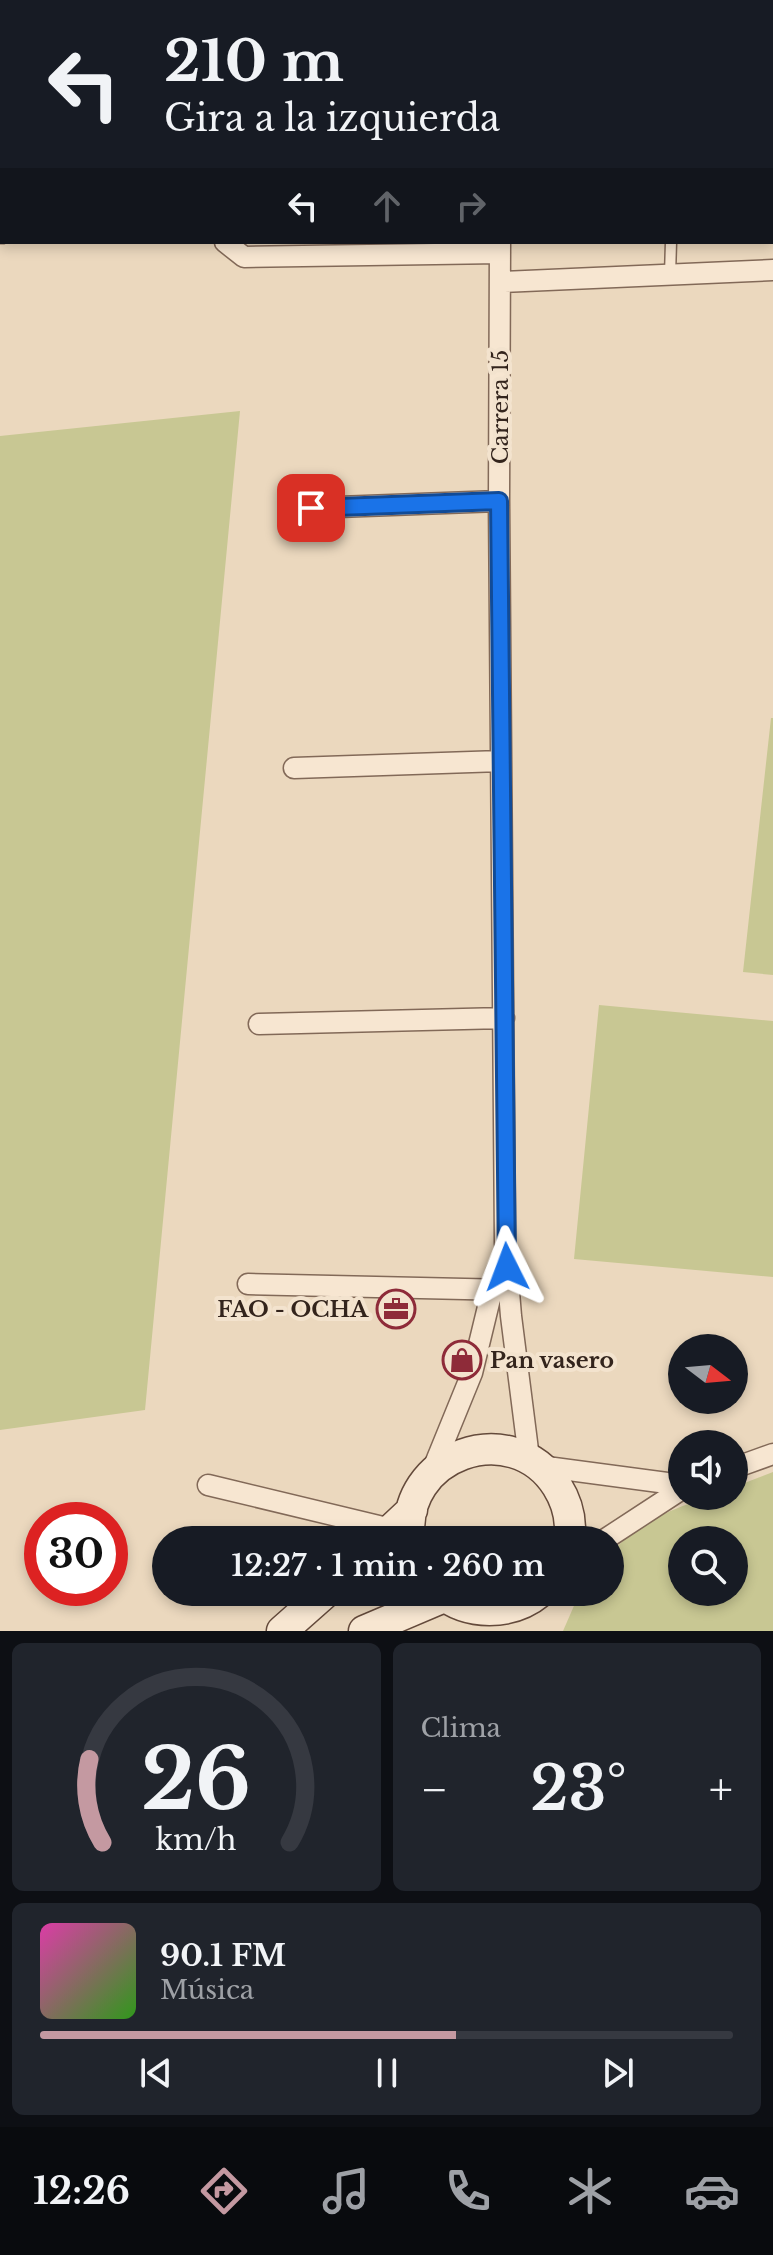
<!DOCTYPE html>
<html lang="es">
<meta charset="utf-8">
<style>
body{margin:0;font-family:"Libre Baskerville",serif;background:#20242c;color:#f1f3f6;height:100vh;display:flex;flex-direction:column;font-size:30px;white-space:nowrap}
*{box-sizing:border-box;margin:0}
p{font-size:26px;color:#9ea1a6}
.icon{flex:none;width:44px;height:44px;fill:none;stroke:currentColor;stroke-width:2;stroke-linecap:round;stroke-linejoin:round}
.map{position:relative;height:1631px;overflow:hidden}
.sheet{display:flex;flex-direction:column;gap:12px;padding:12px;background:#0d0f14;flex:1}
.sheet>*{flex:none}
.banner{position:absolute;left:0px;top:0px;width:774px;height:244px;box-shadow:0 4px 12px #0003;background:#171b24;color:#f1f3f6;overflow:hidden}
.needle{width:52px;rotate:106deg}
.tools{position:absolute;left:668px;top:1334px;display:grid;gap:16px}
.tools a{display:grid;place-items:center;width:80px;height:80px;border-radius:50%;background:#171b24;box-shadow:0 4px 12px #0003;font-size:40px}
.speed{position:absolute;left:24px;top:1502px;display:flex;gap:16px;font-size:40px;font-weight:700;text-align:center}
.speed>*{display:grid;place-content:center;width:104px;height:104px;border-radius:50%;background:#171b24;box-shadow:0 4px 12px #0003;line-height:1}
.speed .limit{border:12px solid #d22;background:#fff;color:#111}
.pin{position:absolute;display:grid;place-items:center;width:68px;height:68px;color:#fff;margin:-34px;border-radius:16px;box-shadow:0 4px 12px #0006}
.me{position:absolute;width:88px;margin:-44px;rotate:357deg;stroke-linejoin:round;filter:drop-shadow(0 0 6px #0008)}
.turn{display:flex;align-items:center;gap:28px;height:168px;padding:0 32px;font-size:36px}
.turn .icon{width:104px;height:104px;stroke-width:2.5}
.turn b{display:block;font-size:56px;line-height:68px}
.lanes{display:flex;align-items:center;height:76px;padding:0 32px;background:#0003;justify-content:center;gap:40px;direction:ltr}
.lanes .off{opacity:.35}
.big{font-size:60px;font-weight:600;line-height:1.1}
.sheet .tile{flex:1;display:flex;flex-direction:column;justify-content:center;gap:12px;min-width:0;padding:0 28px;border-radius:12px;background:#20242c}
.sheet .dial{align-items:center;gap:0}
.dial svg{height:208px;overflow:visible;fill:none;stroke:#363941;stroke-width:7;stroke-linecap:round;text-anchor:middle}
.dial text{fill:#f1f3f6;stroke:none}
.song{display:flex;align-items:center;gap:24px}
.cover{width:96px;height:96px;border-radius:12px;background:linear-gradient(135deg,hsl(320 70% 55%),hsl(110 70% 35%))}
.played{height:8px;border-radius:4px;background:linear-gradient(90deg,#c499a1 60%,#363941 60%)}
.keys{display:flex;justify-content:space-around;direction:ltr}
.heat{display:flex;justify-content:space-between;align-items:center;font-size:44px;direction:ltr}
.sheet .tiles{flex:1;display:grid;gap:12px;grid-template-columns:1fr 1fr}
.tile:last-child{grid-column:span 2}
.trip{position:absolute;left:152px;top:1526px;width:472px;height:80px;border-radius:40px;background:#171b24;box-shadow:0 4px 12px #0003;font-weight:600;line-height:80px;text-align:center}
.tabs{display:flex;height:128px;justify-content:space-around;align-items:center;background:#090b0e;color:#9ea1a6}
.tabs .icon{width:56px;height:56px}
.tabs .current{color:#c499a1}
.tabs b{font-size:36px;color:#f1f3f6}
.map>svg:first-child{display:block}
.green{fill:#c8c793;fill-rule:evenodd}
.building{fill:#c88d76;stroke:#80503f;stroke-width:2}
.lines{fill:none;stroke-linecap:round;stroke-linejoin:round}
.lane-casing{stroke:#826958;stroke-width:13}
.street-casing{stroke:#826958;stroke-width:23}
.secondary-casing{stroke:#644a3b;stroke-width:33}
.lane{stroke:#f7e6d1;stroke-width:10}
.street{stroke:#f7e6d1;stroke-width:20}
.secondary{stroke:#f7e6d1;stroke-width:30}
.route-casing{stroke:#114b97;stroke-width:20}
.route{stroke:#1a73e8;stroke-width:14}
.labels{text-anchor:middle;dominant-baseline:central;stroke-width:8;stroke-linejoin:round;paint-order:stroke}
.street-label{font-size:22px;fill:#33241c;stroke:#f3e3ce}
.poi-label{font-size:22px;font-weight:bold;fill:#33241c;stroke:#f3e3ce;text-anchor:end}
</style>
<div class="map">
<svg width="773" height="1631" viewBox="0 0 773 1631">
<rect width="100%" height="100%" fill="#ebd8be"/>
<path class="green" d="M 240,411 L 145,1410 L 0,1430 L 0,436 Z
M 771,718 L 773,718 L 773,975 L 743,972 Z
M 599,1005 L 773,1021 L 773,1277 L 574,1259 Z
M 773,1472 L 773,1631 L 563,1631 L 580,1592 L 610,1592 L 610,1554 C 638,1522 691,1496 734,1496 L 734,1487 ZM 682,1540 L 734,1540 L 734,1592 L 682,1592 Z"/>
<path class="building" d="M 726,0 L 773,0 L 773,220 L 772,2 Z"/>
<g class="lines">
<g class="lane-casing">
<path id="lane" d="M 670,275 L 671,242"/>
</g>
<g class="street-casing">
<path id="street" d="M 501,2 L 501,0
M 0,233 L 2,233
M 225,242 L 244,257 L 500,253
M 500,242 L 499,501 L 505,1243 L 511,1316 L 529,1458
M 500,282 L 773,270
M 311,508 L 499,501
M 294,768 L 501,761
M 259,1024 L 504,1018
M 248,1284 L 509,1290
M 539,1466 L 682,1485
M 734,1468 L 773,1454
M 432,1471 L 472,1373 L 495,1278
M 208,1485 L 391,1529
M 604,1540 L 682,1489"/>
</g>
<g class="secondary-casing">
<path id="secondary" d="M 380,1540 L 412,1510
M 410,1540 C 399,1455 512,1415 557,1486 C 567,1502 572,1521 569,1540
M 439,1592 C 468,1616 511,1616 540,1592
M 282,1631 L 326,1592
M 364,1631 L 444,1597"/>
</g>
<use href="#lane" class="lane"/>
<use href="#street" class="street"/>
<use href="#secondary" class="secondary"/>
</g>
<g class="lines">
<g class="route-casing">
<path id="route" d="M 311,508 L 499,501 L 507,1267"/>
</g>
<use href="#route" class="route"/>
</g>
<defs>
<g id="office-ring" transform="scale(2)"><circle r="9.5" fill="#f3e3ce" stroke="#8e2b39" stroke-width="1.5"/><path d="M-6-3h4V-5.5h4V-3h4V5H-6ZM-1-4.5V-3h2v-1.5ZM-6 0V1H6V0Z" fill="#8e2b39"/></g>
<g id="shop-ring" transform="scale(2)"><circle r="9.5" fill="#f3e3ce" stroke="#8e2b39" stroke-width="1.5"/><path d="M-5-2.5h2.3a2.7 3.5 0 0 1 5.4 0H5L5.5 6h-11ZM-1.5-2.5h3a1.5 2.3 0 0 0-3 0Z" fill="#8e2b39"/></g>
</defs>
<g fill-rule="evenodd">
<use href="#office-ring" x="396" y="1309"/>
<use href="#shop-ring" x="462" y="1360"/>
</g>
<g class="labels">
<g class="street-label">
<text transform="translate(500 407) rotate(-90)">Carrera 15</text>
</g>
<g class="poi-label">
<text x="368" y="1309">FAO - OCHA</text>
<text x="490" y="1360" text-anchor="start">Pan vasero</text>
</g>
</g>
</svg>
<div class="tools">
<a><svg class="needle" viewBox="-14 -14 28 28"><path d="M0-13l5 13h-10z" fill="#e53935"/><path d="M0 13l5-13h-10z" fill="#9ea1a6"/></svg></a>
<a><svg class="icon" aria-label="sound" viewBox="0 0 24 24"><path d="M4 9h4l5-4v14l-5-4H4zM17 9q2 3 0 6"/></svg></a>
<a><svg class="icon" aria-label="search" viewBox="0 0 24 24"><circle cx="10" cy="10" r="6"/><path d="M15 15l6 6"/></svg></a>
</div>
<div class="speed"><div class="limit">30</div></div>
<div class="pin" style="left:311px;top:508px;background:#d93025"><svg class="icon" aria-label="arrive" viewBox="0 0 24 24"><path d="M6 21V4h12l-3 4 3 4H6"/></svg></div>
<svg class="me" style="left:507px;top:1267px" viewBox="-20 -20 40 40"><path d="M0-17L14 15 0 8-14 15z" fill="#1a73e8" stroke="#fff" stroke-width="4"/></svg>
<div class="trip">12:27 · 1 min · 260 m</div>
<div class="banner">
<div class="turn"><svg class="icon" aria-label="left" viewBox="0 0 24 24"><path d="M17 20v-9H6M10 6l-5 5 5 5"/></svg><div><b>210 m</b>Gira a la izquierda</div></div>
<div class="lanes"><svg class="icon" aria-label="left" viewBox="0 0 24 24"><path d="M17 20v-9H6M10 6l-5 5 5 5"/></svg><svg class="icon off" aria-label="ahead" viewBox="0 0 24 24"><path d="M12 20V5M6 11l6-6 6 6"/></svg><svg class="icon off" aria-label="right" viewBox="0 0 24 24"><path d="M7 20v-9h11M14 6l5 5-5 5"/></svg></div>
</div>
</div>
<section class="sheet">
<div class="tiles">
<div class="tile dial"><svg viewBox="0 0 100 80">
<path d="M14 69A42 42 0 1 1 86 69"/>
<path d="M14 69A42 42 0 0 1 9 37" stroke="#c499a1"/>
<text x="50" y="56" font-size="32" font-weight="700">26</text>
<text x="50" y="72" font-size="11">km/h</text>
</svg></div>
<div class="tile"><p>Clima</p>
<div class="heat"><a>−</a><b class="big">23°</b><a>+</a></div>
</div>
<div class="tile">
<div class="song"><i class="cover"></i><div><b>90.1 FM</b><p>Música</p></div></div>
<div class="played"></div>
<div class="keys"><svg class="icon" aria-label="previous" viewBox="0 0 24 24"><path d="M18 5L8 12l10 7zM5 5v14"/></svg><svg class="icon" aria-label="pause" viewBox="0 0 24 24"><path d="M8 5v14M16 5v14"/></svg><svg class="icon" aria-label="next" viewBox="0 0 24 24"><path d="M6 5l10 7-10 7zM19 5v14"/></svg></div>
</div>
</div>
</section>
<nav class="tabs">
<b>12:26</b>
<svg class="icon current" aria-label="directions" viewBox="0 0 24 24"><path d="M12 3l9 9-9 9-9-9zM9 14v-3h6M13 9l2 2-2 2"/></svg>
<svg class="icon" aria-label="music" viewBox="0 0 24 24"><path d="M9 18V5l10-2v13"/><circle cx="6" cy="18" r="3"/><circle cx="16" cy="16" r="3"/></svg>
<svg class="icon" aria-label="phone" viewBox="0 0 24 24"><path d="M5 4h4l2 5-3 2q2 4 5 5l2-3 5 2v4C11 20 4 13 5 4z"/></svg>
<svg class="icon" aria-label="climate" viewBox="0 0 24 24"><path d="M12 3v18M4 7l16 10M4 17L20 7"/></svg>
<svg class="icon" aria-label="car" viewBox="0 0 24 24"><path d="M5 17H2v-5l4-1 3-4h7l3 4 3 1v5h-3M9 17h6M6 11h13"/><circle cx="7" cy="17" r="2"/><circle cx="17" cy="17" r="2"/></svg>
</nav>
